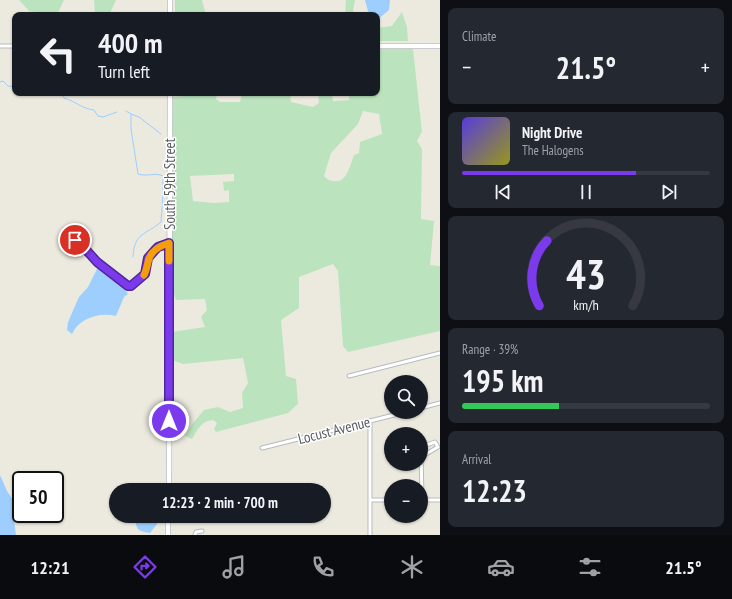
<!DOCTYPE html>
<meta charset="utf-8">
<style>
body{margin:0;font-family:"PT Sans Narrow",sans-serif;background:#242831;color:#f1f3f6;height:100vh;display:flex;flex-direction:column;font-size:15px;white-space:nowrap}
*{box-sizing:border-box;margin:0}
p{font-size:13px;color:#9ea1a6}
.icon{flex:none;width:22px;height:22px;fill:none;stroke:currentColor;stroke-width:2;stroke-linecap:round;stroke-linejoin:round}
.map{position:relative;flex:1;overflow:hidden}
.details{display:flex;flex-direction:column;gap:8px;padding:8px;background:#0d0f14;width:292px}
.details>*{flex:none}
.banner{position:absolute;left:12px;top:12px;width:368px;height:84px;border-radius:8px;box-shadow:0 1px 3px #0004;background:#171b24;color:#f1f3f6;overflow:hidden}
.fabs{position:absolute;left:384px;top:375px;display:grid;gap:8px}
.fabs a{display:grid;place-items:center;width:44px;height:44px;border-radius:50%;background:#171b24;box-shadow:0 1px 3px #0004;font-size:20px}
.speed{position:absolute;left:12px;top:471px;display:flex;gap:8px;font-size:20px;font-weight:700;text-align:center}
.speed>*{display:grid;place-content:center;width:52px;height:52px;border-radius:50%;background:#171b24;box-shadow:0 1px 3px #0004;line-height:1}
.speed .limit{border:2px solid #111;border-radius:6px;background:#fff;color:#111}
.pin{position:absolute;display:grid;place-items:center;width:34px;height:34px;color:#fff;margin:-17px;border:2px solid #fff;border-radius:50%;box-shadow:0 1px 4px #0007}
.me{position:absolute;width:44px;margin:-22px;rotate:0deg;stroke-linejoin:round;filter:drop-shadow(0 0 3px #0008)}
.turn{display:flex;align-items:center;gap:14px;height:84px;padding:0 20px;font-size:18px}
.turn .icon{width:52px;height:52px;stroke-width:2.5}
.turn b{display:block;font-size:28px;line-height:34px}
.big{font-size:30px;font-weight:700;line-height:1.1}
.details .tile{flex:1;display:flex;flex-direction:column;justify-content:center;gap:6px;min-width:0;padding:0 14px;border-radius:8px;background:#242831}
.details .dial{align-items:center;gap:0}
.dial svg{height:104px;overflow:visible;fill:none;stroke:#363941;stroke-width:7;stroke-linecap:round;text-anchor:middle}
.dial text{fill:#f1f3f6;stroke:none}
.song{display:flex;align-items:center;gap:12px}
.cover{width:48px;height:48px;border-radius:6px;background:linear-gradient(135deg,hsl(250 70% 55%),hsl(60 70% 35%))}
.played{height:4px;border-radius:2px;background:linear-gradient(90deg,#7c3aed 70%,#363941 70%)}
.keys{display:flex;justify-content:space-around;direction:ltr}
.heat{display:flex;justify-content:space-between;align-items:center;font-size:22px;direction:ltr}
.charge{height:6px;border-radius:3px;background:linear-gradient(90deg,#34c759 39%,#363941 0)}
.trip{position:absolute;left:109px;top:483px;width:222px;height:40px;border-radius:20px;background:#171b24;box-shadow:0 1px 3px #0004;font-weight:700;line-height:40px;text-align:center}
.dock{display:flex;height:64px;justify-content:space-around;align-items:center;background:#090b0e;color:#9ea1a6}
.dock .icon{width:28px;height:28px}
.dock .current{color:#7c3aed}
.dock b{font-size:18px;color:#f1f3f6}
main{display:flex;flex:1;min-height:0}
.map>svg:first-child{display:block}
.green{fill:#bbe4be;fill-rule:evenodd}
.water{fill:#9dcefe}
.lines{fill:none;stroke-linecap:round;stroke-linejoin:round}
.stream{stroke:#9dcefe;stroke-width:1}
.street-casing{stroke:#b7babf;stroke-width:5}
.secondary-casing{stroke:#b8bbc2;stroke-width:6}
.street{stroke:#fff;stroke-width:3}
.secondary{stroke:#fff;stroke-width:4.5}
.route-casing{stroke:#51269a;stroke-width:10}
.route{stroke:#7c3aed;stroke-width:7}
.slow{stroke:#f59e0b;stroke-width:7}
.labels{text-anchor:middle;dominant-baseline:central;stroke-width:3;stroke-linejoin:round;paint-order:stroke}
.street-label{font-size:15px;fill:#585c61;stroke:#fff}
</style>
<main>
<div class="map">
<svg width="440" height="535" viewBox="0 0 440 535">
<rect width="100%" height="100%" fill="#eceadf"/>
<path class="green" d="M 19,0 L 64,0 L 57,15 L 54,15 L 29,11 Z
M 94,0 L 116,0 L 111,11 L 111,15 L 95,15 Z
M 175,0 L 202,0 L 206,15 L 175,15 Z
M 346,0 L 355,0 L 353,11 L 355,15 L 345,15 Z
M 402,12 L 407,27 L 408,41 L 377,41 L 377,28 L 392,26 Z
M 377,49 L 413,49 L 422,132 L 417,141 L 422,149 L 421,219 L 434,221 L 430,265 L 440,266 L 440,331 L 348,352 L 343,346 L 338,271 L 333,264 L 299,277 L 299,308 L 281,320 L 286,376 L 296,379 L 298,404 L 288,413 L 216,432 L 214,429 L 217,423 L 213,420 C 201,421 198,429 192,439 L 185,436 L 193,423 L 204,410 L 218,407 L 230,412 L 243,408 L 242,393 L 248,383 L 243,358 L 183,364 L 172,360 L 172,332 L 205,327 L 201,317 L 207,310 L 205,299 L 176,300 L 172,288 L 173,97 L 197,95 L 198,93 L 217,93 L 216,99 L 220,102 L 240,102 L 242,93 L 290,93 L 291,102 L 313,107 L 319,103 L 318,93 L 332,93 L 333,101 L 349,100 L 349,93 L 377,93 ZM 363,111 L 379,114 L 382,134 L 360,142 L 359,153 L 354,155 C 350,165 347,184 333,181 C 329,181 327,179 324,176 L 331,153 L 358,124 ZM 234,174 L 234,181 L 223,182 L 224,191 L 229,190 L 229,202 L 214,203 L 193,201 L 190,176 Z"/>
<path class="water" d="M 365,0 L 390,0 L 389,10 L 377,20 L 377,15 L 369,15 Z
M 97,269 L 100,269 L 123,287 L 128,294 L 124,297 L 116,316 C 100,312 79,318 72,334 L 67,330 L 68,322 L 79,297 L 88,287 Z
M 0,475 L 7,491 L 15,503 L 16,508 L 14,520 L 16,535 L 0,535 Z
M 134,516 L 158,516 L 157,524 L 150,533 C 136,531 137,529 134,516 Z"/>
<g class="lines">
<path class="stream" d="M 0,82 L 3,81 L 8,86 L 15,87
M 62,93 L 64,98 C 77,102 80,108 94,110 L 98,116 L 103,117 L 117,112
M 126,111 L 131,114 L 131,129 L 138,174 C 148,177 155,172 163,176 L 163,195 L 161,222 C 146,235 134,232 133,257
M 131,114 L 139,117 L 161,134"/>
<g class="street-casing">
<path id="street" d="M 0,46 L 15,46
M 75,240 L 88,252 L 97,262 L 128,286 L 131,286 L 145,274 L 148,258 L 155,250 L 169,243
M 349,376 L 440,353
M 421,408 L 440,403
M 421,447 L 435,442 L 438,447 L 421,457
M 262,448 L 406,412
M 421,450 L 422,500
M 370,500 L 391,500
M 421,500 L 440,500
M 195,535 L 196,532 L 202,531
M 370,535 L 370,421"/>
</g>
<g class="secondary-casing">
<path id="secondary" d="M 170,0 L 170,15
M 377,46 L 440,46
M 169,490 L 170,93
M 168,535 L 168,516"/>
</g>
<use href="#street" class="street"/>
<use href="#secondary" class="secondary"/>
</g>
<g class="lines">
<g class="route-casing">
<path id="route" d="M 75,240 L 88,252 L 97,262 L 128,286 L 131,286 L 145,274 L 148,258 L 155,250 L 158,247 L 169,243 L 169,421"/>
</g>
<use href="#route" class="route"/>
<path class="slow" d="M 144,275 C 146,271 147,267 148,262 C 150,251 159,246 169,243 L 169,261"/>
</g>
<g class="labels">
<g class="street-label">
<text transform="translate(169 184) rotate(-90)">South 59th Street</text>
<text transform="translate(334 430) rotate(-14)">Locust Avenue</text>
</g>
</g>
</svg>
<div class="fabs">
<a><svg class="icon" aria-label="search" viewBox="0 0 24 24"><circle cx="10" cy="10" r="6"/><path d="M15 15l6 6"/></svg></a>
<a>+</a>
<a>−</a>
</div>
<div class="speed"><div class="limit">50</div></div>
<div class="pin" style="left:75px;top:240px;background:#d93025"><svg class="icon" aria-label="arrive" viewBox="0 0 24 24"><path d="M6 21V4h12l-3 4 3 4H6"/></svg></div>
<svg class="me" style="left:169px;top:421px" viewBox="-20 -20 40 40"><circle r="17" fill="#7c3aed" stroke="#fff" stroke-width="3"/><path d="M0-11L8 9 0 5-8 9z" fill="#fff"/></svg>
<div class="trip">12:23 · 2 min · 700 m</div>
<div class="banner">
<div class="turn"><svg class="icon" aria-label="left" viewBox="0 0 24 24"><path d="M17 20v-9H6M10 6l-5 5 5 5"/></svg><div><b>400 m</b>Turn left</div></div>
</div>
</div>
<section class="details">
<div class="tile"><p>Climate</p>
<div class="heat"><a>−</a><b class="big">21.5°</b><a>+</a></div>
</div>
<div class="tile">
<div class="song"><i class="cover"></i><div><b>Night Drive</b><p>The Halogens</p></div></div>
<div class="played"></div>
<div class="keys"><svg class="icon" aria-label="previous" viewBox="0 0 24 24"><path d="M18 5L8 12l10 7zM5 5v14"/></svg><svg class="icon" aria-label="pause" viewBox="0 0 24 24"><path d="M8 5v14M16 5v14"/></svg><svg class="icon" aria-label="next" viewBox="0 0 24 24"><path d="M6 5l10 7-10 7zM19 5v14"/></svg></div>
</div>
<div class="tile dial"><svg viewBox="0 0 100 80">
<path d="M14 69A42 42 0 1 1 86 69"/>
<path d="M14 69A42 42 0 0 1 20 19" stroke="#7c3aed"/>
<text x="50" y="56" font-size="32" font-weight="700">43</text>
<text x="50" y="72" font-size="11">km/h</text>
</svg></div>
<div class="tile"><p>Range · 39%</p><b class="big">195 km</b><div class="charge"></div></div>
<div class="tile"><p>Arrival</p><b class="big">12:23</b></div>
</section>
</main>
<nav class="dock">
<b>12:21</b>
<svg class="icon current" aria-label="directions" viewBox="0 0 24 24"><path d="M12 3l9 9-9 9-9-9zM9 14v-3h6M13 9l2 2-2 2"/></svg>
<svg class="icon" aria-label="music" viewBox="0 0 24 24"><path d="M9 18V5l10-2v13"/><circle cx="6" cy="18" r="3"/><circle cx="16" cy="16" r="3"/></svg>
<svg class="icon" aria-label="phone" viewBox="0 0 24 24"><path d="M5 4h4l2 5-3 2q2 4 5 5l2-3 5 2v4C11 20 4 13 5 4z"/></svg>
<svg class="icon" aria-label="climate" viewBox="0 0 24 24"><path d="M12 3v18M4 7l16 10M4 17L20 7"/></svg>
<svg class="icon" aria-label="car" viewBox="0 0 24 24"><path d="M5 17H2v-5l4-1 3-4h7l3 4 3 1v5h-3M9 17h6M6 11h13"/><circle cx="7" cy="17" r="2"/><circle cx="17" cy="17" r="2"/></svg>
<svg class="icon" aria-label="filters" viewBox="0 0 24 24"><path d="M4 7h16M4 17h16"/><circle cx="9" cy="7" r="2"/><circle cx="15" cy="17" r="2"/></svg>
<b>21.5°</b>
</nav>
